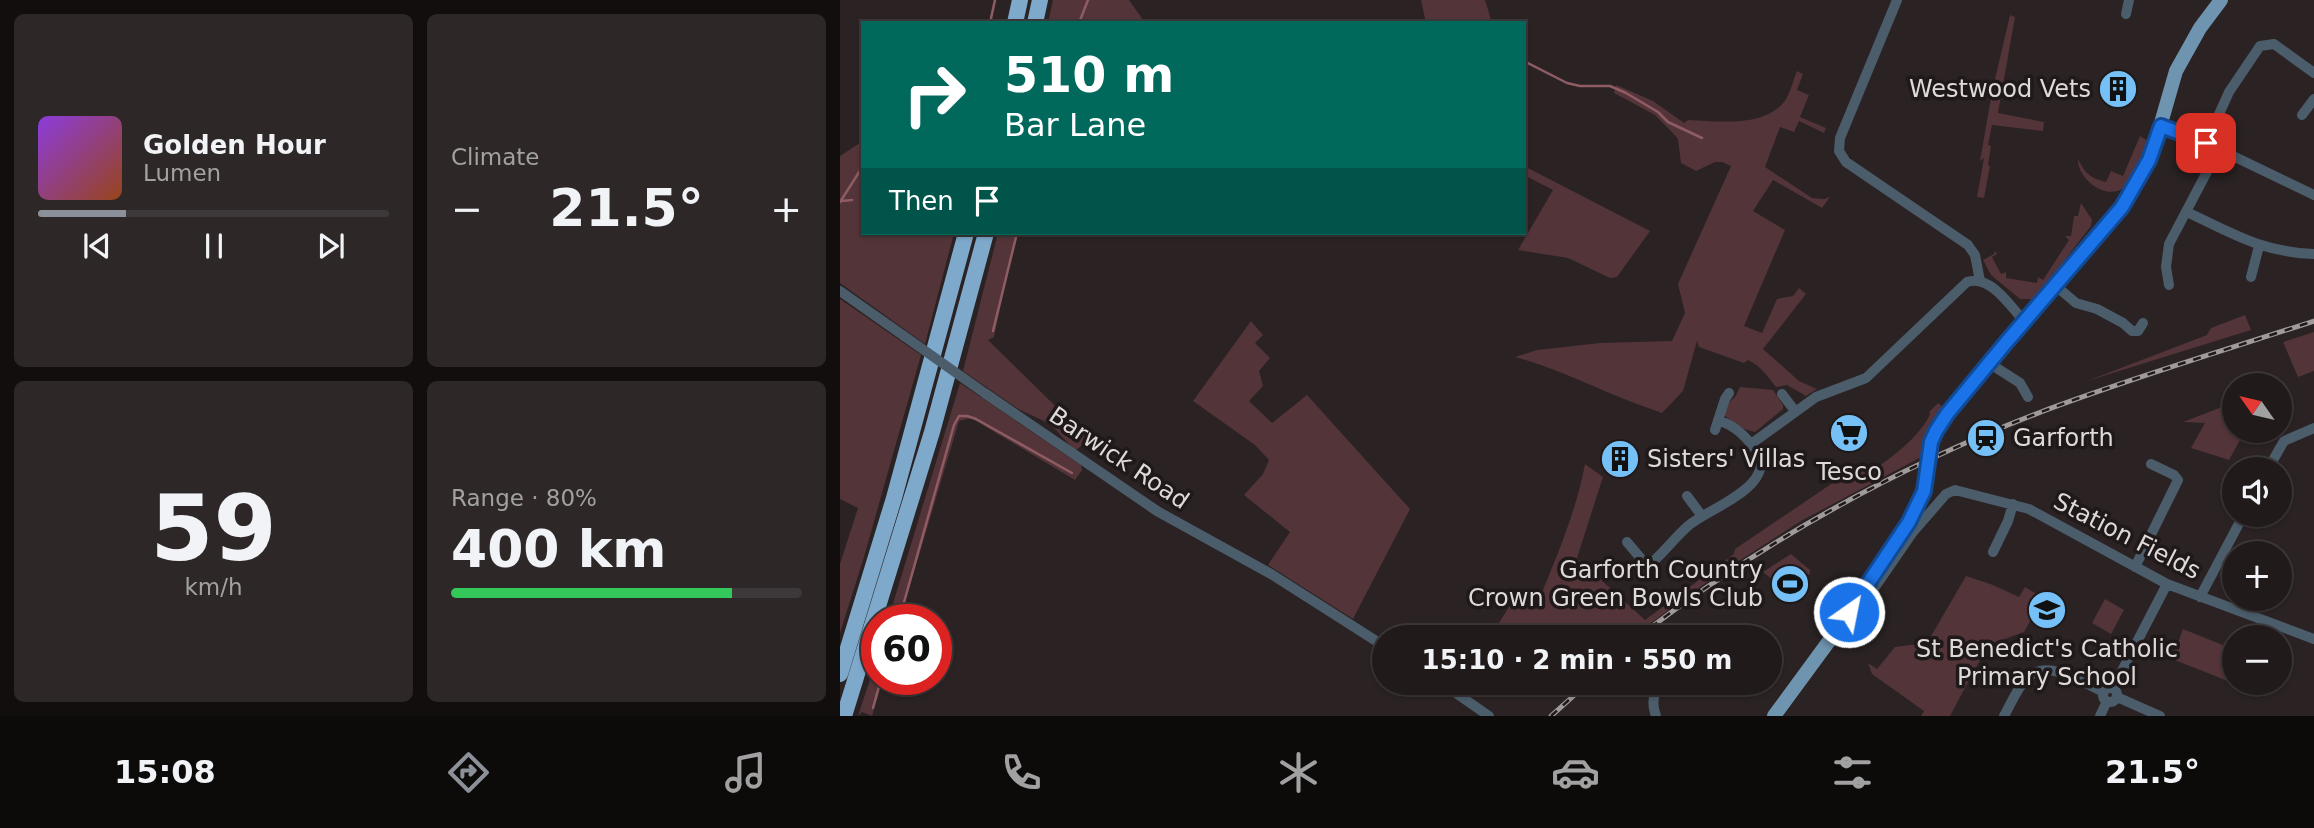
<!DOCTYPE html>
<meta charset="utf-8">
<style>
body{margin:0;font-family:"DejaVu Sans",sans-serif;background:#2d2727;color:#f1f3f6;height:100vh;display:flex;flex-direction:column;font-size:26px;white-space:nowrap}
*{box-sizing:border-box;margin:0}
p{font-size:23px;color:#a2a1a2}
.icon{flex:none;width:38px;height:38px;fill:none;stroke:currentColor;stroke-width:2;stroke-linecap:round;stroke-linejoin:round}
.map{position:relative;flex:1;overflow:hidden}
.drawer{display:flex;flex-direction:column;gap:14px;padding:14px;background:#120e0e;width:840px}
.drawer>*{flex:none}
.top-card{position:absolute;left:21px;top:21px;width:665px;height:214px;border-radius:0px;box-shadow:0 2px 5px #0004,0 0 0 2px #3d3839;background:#00695c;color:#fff;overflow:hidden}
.needle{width:46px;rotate:304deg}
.fabs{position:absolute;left:1382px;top:373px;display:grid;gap:14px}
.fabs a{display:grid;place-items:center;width:70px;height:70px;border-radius:50%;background:#201a1a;box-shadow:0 2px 5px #0004,0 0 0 2px #3d3839;font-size:35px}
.speed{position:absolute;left:21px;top:604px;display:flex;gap:14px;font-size:35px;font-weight:700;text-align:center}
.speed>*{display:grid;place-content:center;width:91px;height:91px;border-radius:50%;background:#201a1a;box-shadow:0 2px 5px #0004,0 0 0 2px #3d3839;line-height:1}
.speed .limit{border:10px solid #d22;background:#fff;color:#111}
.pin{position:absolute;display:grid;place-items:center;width:60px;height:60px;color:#fff;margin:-30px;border-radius:14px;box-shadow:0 4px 10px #0006}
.me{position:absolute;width:77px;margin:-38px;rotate:33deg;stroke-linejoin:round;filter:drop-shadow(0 0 5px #0008)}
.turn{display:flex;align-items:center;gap:24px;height:147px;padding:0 28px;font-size:32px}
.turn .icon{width:91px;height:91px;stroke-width:2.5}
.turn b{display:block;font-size:49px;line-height:60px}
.then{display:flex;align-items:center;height:66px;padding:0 28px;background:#0003;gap:14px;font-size:26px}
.big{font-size:52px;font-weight:600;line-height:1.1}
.drawer .widget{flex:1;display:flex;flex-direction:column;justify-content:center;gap:10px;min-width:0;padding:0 24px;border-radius:10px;background:#2d2727}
.drawer .dial{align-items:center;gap:0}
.dial b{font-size:91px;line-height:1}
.song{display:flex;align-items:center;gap:21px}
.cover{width:84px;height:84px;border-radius:10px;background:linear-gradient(135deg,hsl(270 70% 55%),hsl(20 70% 35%))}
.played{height:7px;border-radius:4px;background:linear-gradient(90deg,#8c9099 25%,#3d3839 25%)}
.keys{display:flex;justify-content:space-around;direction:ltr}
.heat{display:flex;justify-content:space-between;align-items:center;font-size:38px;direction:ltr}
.charge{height:10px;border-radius:5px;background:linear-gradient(90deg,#34c759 80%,#3d3839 0)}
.drawer .tiles{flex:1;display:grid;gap:14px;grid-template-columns:repeat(2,1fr)}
.trip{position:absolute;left:532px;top:625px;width:410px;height:70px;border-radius:35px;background:#201a1a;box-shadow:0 2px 5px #0004,0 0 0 2px #3d3839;font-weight:600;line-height:70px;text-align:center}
.menu{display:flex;height:112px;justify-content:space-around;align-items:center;background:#0d0a0a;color:#a2a1a2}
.menu .icon{width:49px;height:49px}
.menu .on{color:#8c9099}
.menu b{font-size:32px;color:#f1f3f6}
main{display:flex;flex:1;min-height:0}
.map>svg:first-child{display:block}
.green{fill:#533439}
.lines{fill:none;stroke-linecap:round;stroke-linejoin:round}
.stream{stroke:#8f5c64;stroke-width:2.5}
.minor{stroke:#4b5c6a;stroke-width:10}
.major{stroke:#6f94af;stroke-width:14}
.highway{stroke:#7ea9cb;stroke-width:16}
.rail-casing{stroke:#a09a9b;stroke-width:5}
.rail{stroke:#20191a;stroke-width:2.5;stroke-dasharray:8;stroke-linecap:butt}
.minor-bridge{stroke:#4b5c6a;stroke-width:10}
.major-bridge{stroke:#6f94af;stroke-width:14}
.route-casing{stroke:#114b97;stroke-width:18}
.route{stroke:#1a73e8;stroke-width:12}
.labels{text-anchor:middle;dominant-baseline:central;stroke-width:7;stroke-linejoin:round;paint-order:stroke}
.poi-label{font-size:24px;fill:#dfdada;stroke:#20191a;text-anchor:end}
.street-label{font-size:24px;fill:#dfdada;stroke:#20191a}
</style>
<main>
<section class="drawer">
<div class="tiles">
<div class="widget">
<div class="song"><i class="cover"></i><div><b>Golden Hour</b><p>Lumen</p></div></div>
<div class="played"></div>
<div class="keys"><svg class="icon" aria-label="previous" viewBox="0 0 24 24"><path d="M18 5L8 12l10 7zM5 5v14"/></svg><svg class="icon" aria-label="pause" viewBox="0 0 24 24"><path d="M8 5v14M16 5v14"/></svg><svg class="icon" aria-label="next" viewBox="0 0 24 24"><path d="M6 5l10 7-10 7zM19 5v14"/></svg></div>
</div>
<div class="widget"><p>Climate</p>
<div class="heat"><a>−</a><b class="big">21.5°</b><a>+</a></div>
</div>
<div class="widget dial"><b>59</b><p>km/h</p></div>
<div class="widget"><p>Range · 80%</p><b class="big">400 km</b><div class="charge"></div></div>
</div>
</section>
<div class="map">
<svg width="1474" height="716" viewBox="0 0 1474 716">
<rect width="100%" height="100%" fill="#2a2223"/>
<path class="green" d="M 213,0 L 289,0 L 303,20 L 299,23 L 208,23 Z
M 581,0 L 645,0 L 652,23 L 586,23 Z
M 1170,15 L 1175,17 L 1158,113 L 1204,122 L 1203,131 L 1152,125 L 1148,145 L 1151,146 L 1148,165 L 1150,166 L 1144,198 L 1137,197 L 1144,158 L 1140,161 L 1152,92 Z
M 957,71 L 963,74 L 957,90 L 969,95 L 960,117 L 986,128 L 984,133 L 959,121 L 954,132 L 940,127 L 925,167 L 972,198 L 984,199 L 990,197 L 982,208 L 933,180 L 913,211 L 945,230 L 904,326 L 922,333 L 937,299 L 953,296 L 959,288 L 966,294 L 923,349 L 959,381 L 977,389 L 966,396 L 947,385 L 936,387 C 927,376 921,366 908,360 L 904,363 L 859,347 L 857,341 L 843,391 L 822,413 C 772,397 726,371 675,357 L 697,350 L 760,343 L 832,341 L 845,313 L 838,284 L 891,166 L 882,162 L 875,162 L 856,171 L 841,163 L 838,139 L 831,131 L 815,115 L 774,93 L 776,85 L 813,101 L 844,123 L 848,120 C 877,121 923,128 944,102 C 950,95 953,80 957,71 Z
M 1300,136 L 1308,141 C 1302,155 1297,175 1286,186 C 1268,203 1237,179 1238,159 C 1245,173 1250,178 1266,182 L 1271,171 L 1283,176 Z
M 23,141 L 23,233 L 114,233 L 85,344 L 0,283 L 0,156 Z
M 684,166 L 810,231 L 777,277 L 770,278 L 728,258 L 678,250 L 713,190 L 684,175 Z
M 1241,203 L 1252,220 L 1251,226 L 1227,257 L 1218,272 L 1192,299 L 1180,299 L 1151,275 L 1143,260 L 1154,254 L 1155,251 L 1157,254 L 1152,257 L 1161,274 L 1166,272 L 1166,278 L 1197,283 L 1198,277 L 1203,280 L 1229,240 L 1225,236 L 1231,236 L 1234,216 L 1238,216 Z
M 158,233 L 176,233 L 154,337 L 148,340 L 249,439 L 235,451 L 216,430 L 204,421 L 180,410 L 123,371 Z
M 0,299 L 81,355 L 24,557 L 0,633 L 0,564 L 18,508 L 0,499 Z
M 1405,315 L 1411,330 L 1247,381 L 1367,335 L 1371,328 Z
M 411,321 L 423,335 L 415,343 L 430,358 L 419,371 L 423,386 L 409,401 L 432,423 L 467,395 L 570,509 L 513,619 L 428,565 L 450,532 L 404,495 L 423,474 L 429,460 L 415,445 L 353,401 Z
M 1474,332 L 1474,371 L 1458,377 L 1443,342 Z
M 120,383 L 241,465 L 242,470 L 235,480 L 131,418 L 119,421 L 60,619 L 48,620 Z
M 900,387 L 933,390 L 943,405 L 943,409 L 915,432 L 904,429 L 885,416 L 885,406 L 895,397 Z
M 1395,402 L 1395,430 L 1405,431 L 1389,460 L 1351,448 L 1365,423 L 1343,422 Z
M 1098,403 L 1104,408 L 1083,456 L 961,521 L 871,579 L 792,637 L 691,637 L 690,633 L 680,632 L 676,637 L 650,637 L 678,593 L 699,600 C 717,555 736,512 745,464 L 763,477 L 737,558 L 805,620 L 894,554 L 895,549 L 1003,476 L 1006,480 L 1021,466 L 1028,473 C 1047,462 1082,435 1090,414 L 1089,412 Z
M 951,554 L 970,570 L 970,573 L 952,595 L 923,572 Z
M 1126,576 L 1153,585 L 1179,597 L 1185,587 L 1203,598 L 1184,632 L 1148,645 L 1110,716 L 1081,716 L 1084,711 L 1032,674 L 1028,663 L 1037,669 L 1055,647 L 1087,643 Z
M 1265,599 L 1284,610 L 1271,634 L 1252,623 Z
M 1343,629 L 1395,650 L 1395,682 L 1404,683 L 1403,687 L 1332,659 Z
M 37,658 L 37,679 L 43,679 L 32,716 L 22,712 L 18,716 Z"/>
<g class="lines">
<path class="stream" d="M 150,23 L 155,0
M 239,23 L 248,0
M 684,61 L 727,83 L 740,86 L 770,86 L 786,93 L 818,112 L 828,122 L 862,138
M 1,201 L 12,200
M 0,202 L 23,166
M 153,331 L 177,233
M 59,620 L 114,425 L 119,416 L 127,416 L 136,419 L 232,473
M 33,708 L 41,679"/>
<path class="minor" d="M 1057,0 L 1000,138 L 999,151 L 1006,162 L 1128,245 L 1135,255 L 1140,281
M 1286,14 L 1289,0
M 1462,115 L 1474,99
M 1321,126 L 1366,143 L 1474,195
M 1366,143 L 1389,92 L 1420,46 L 1434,44 L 1474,73
M 1347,212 C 1393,234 1422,252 1474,254
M 1411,277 L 1419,246
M 1329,285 L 1326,267 L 1329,244 L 1379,149
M 1216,286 L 1236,303 L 1257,309 L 1283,323 L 1292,331 L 1298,331 L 1303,323
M 0,291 L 64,336
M 1149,363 L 1180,383 L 1188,397
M 146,394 L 317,511 L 431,574 L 544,646
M 942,394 L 955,411
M 875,430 L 885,399 L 889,393
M 911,444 L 976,397 L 1026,378 L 1127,282 C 1150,274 1170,306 1184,321
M 1428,469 L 1444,441 L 1474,428
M 847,496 L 862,516
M 787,542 L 808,567
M 1153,552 L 1168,521 L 1173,504
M 1295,567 L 1338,480 L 1334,475 L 1311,464
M 802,571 C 820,558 832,540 848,526 C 868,508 946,484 912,445 C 902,433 893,425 878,420
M 1360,597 L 1404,514
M 1020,602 L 1033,590 L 1073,532 L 1106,494 L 1115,490 L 1189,509 L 1327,584 L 1474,639
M 600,682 L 649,716
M1263 695a7 7 0 1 1 14 0a7 7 0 1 1-14 0Z
M 1273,688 L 1327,584
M 1277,697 L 1320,716
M 816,716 C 811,703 813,692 822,682
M 1164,716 C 1171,704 1177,688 1187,678 C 1207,658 1243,682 1263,692
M 1260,716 L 1267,701"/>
<path class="major" d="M 1091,442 L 1107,414 L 1282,207 L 1303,173 L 1315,144 L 1336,71 L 1360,28 L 1381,0
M 934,716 L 992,637 L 1069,522 L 1086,485"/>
<path class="highway" d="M 175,23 L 180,0
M 195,23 L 200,0
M 0,674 L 54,498 L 126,233
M 4,716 L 92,432 L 146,233"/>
<g class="rail-casing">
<path id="rail" d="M 798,637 C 921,543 1057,467 1201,412 C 1291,378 1383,351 1474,321
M 711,716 L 749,682"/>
</g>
<use href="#rail" class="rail"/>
<path class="minor-bridge" d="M 64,336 L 146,394"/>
<path class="major-bridge" d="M 1086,485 L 1091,442"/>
</g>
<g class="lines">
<g class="route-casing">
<path id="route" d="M 1009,612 L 1069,522 L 1084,491 L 1091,442 L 1096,431 L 1107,414 L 1164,345 L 1282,207 L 1309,160 L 1321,126 L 1366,143"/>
</g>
<use href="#route" class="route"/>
</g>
<defs>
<g id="building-disc" transform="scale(2.0125)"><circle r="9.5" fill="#75c0f6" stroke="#20191a"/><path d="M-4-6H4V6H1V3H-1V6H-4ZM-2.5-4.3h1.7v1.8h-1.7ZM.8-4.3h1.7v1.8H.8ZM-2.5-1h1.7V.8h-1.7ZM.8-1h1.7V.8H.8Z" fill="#111"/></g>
<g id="supermarket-disc" transform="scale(2.0125)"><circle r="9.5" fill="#75c0f6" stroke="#20191a"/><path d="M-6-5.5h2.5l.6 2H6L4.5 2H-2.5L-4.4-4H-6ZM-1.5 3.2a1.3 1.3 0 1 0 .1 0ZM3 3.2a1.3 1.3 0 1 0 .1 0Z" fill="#111"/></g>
<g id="station-disc" transform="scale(2.0125)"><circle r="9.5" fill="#75c0f6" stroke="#20191a"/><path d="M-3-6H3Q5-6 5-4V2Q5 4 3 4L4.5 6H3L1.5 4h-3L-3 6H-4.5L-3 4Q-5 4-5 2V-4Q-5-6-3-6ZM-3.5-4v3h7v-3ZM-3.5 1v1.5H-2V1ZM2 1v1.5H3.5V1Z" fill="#111"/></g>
<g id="stadium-disc" transform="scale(2.0125)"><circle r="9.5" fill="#75c0f6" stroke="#20191a"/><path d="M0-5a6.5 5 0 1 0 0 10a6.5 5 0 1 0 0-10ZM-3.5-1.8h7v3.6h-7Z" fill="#111"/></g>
<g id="school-disc" transform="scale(2.0125)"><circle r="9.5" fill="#75c0f6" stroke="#20191a"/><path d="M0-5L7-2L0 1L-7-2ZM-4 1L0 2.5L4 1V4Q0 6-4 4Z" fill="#111"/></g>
</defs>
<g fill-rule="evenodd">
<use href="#building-disc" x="1278" y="89"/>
<use href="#supermarket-disc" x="1009" y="433"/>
<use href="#station-disc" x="1146" y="438"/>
<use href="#building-disc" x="780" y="459"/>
<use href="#stadium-disc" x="950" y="584"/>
<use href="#school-disc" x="1207" y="610"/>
</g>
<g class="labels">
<g class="poi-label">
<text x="1251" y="89">Westwood Vets</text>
<text x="1173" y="438" text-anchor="start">Garforth</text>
<text x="807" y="459" text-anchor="start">Sisters' Villas</text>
<text x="1009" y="472" text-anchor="middle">Tesco</text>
<text x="923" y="570">Garforth Country<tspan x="923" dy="28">Crown Green Bowls Club</tspan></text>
<text x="1207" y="649" text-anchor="middle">St Benedict's Catholic<tspan x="1207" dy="28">Primary School</tspan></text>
</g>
<g class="street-label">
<text transform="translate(279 458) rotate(34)">Barwick Road</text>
<text transform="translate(1287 536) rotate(27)">Station Fields</text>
</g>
</g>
</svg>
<div class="fabs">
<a><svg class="needle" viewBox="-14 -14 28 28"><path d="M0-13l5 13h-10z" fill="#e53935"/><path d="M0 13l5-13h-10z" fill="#a2a1a2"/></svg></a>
<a><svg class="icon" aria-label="sound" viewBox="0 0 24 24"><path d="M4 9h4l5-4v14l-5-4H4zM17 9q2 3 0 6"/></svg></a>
<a>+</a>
<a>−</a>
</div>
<div class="speed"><div class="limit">60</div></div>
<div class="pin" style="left:1366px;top:143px;background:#d93025"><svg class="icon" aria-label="arrive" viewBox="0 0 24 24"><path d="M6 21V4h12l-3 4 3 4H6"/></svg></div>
<svg class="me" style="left:1009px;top:612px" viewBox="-20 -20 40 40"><circle r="17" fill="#1a73e8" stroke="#fff" stroke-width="3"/><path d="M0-11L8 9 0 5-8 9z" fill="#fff"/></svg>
<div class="trip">15:10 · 2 min · 550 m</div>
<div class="top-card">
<div class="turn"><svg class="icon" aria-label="right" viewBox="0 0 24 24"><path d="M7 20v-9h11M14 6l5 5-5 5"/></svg><div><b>510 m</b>Bar Lane</div></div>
<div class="then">Then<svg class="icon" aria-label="arrive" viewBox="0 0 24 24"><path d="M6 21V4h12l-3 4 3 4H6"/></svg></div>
</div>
</div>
</main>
<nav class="menu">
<b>15:08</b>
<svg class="icon on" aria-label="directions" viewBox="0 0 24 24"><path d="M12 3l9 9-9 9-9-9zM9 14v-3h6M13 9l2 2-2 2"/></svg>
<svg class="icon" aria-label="music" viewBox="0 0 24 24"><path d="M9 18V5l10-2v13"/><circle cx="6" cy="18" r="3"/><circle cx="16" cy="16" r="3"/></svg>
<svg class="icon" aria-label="phone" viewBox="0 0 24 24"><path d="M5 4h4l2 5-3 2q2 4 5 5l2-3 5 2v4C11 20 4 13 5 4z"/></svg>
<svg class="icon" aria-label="climate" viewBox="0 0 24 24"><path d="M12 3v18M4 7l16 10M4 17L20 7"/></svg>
<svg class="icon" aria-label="car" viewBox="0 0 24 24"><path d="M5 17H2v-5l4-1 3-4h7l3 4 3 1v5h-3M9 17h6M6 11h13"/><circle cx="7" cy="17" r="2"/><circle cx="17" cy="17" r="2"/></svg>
<svg class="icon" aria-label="filters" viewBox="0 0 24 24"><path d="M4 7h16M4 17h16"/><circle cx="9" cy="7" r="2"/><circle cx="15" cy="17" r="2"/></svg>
<b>21.5°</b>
</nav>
